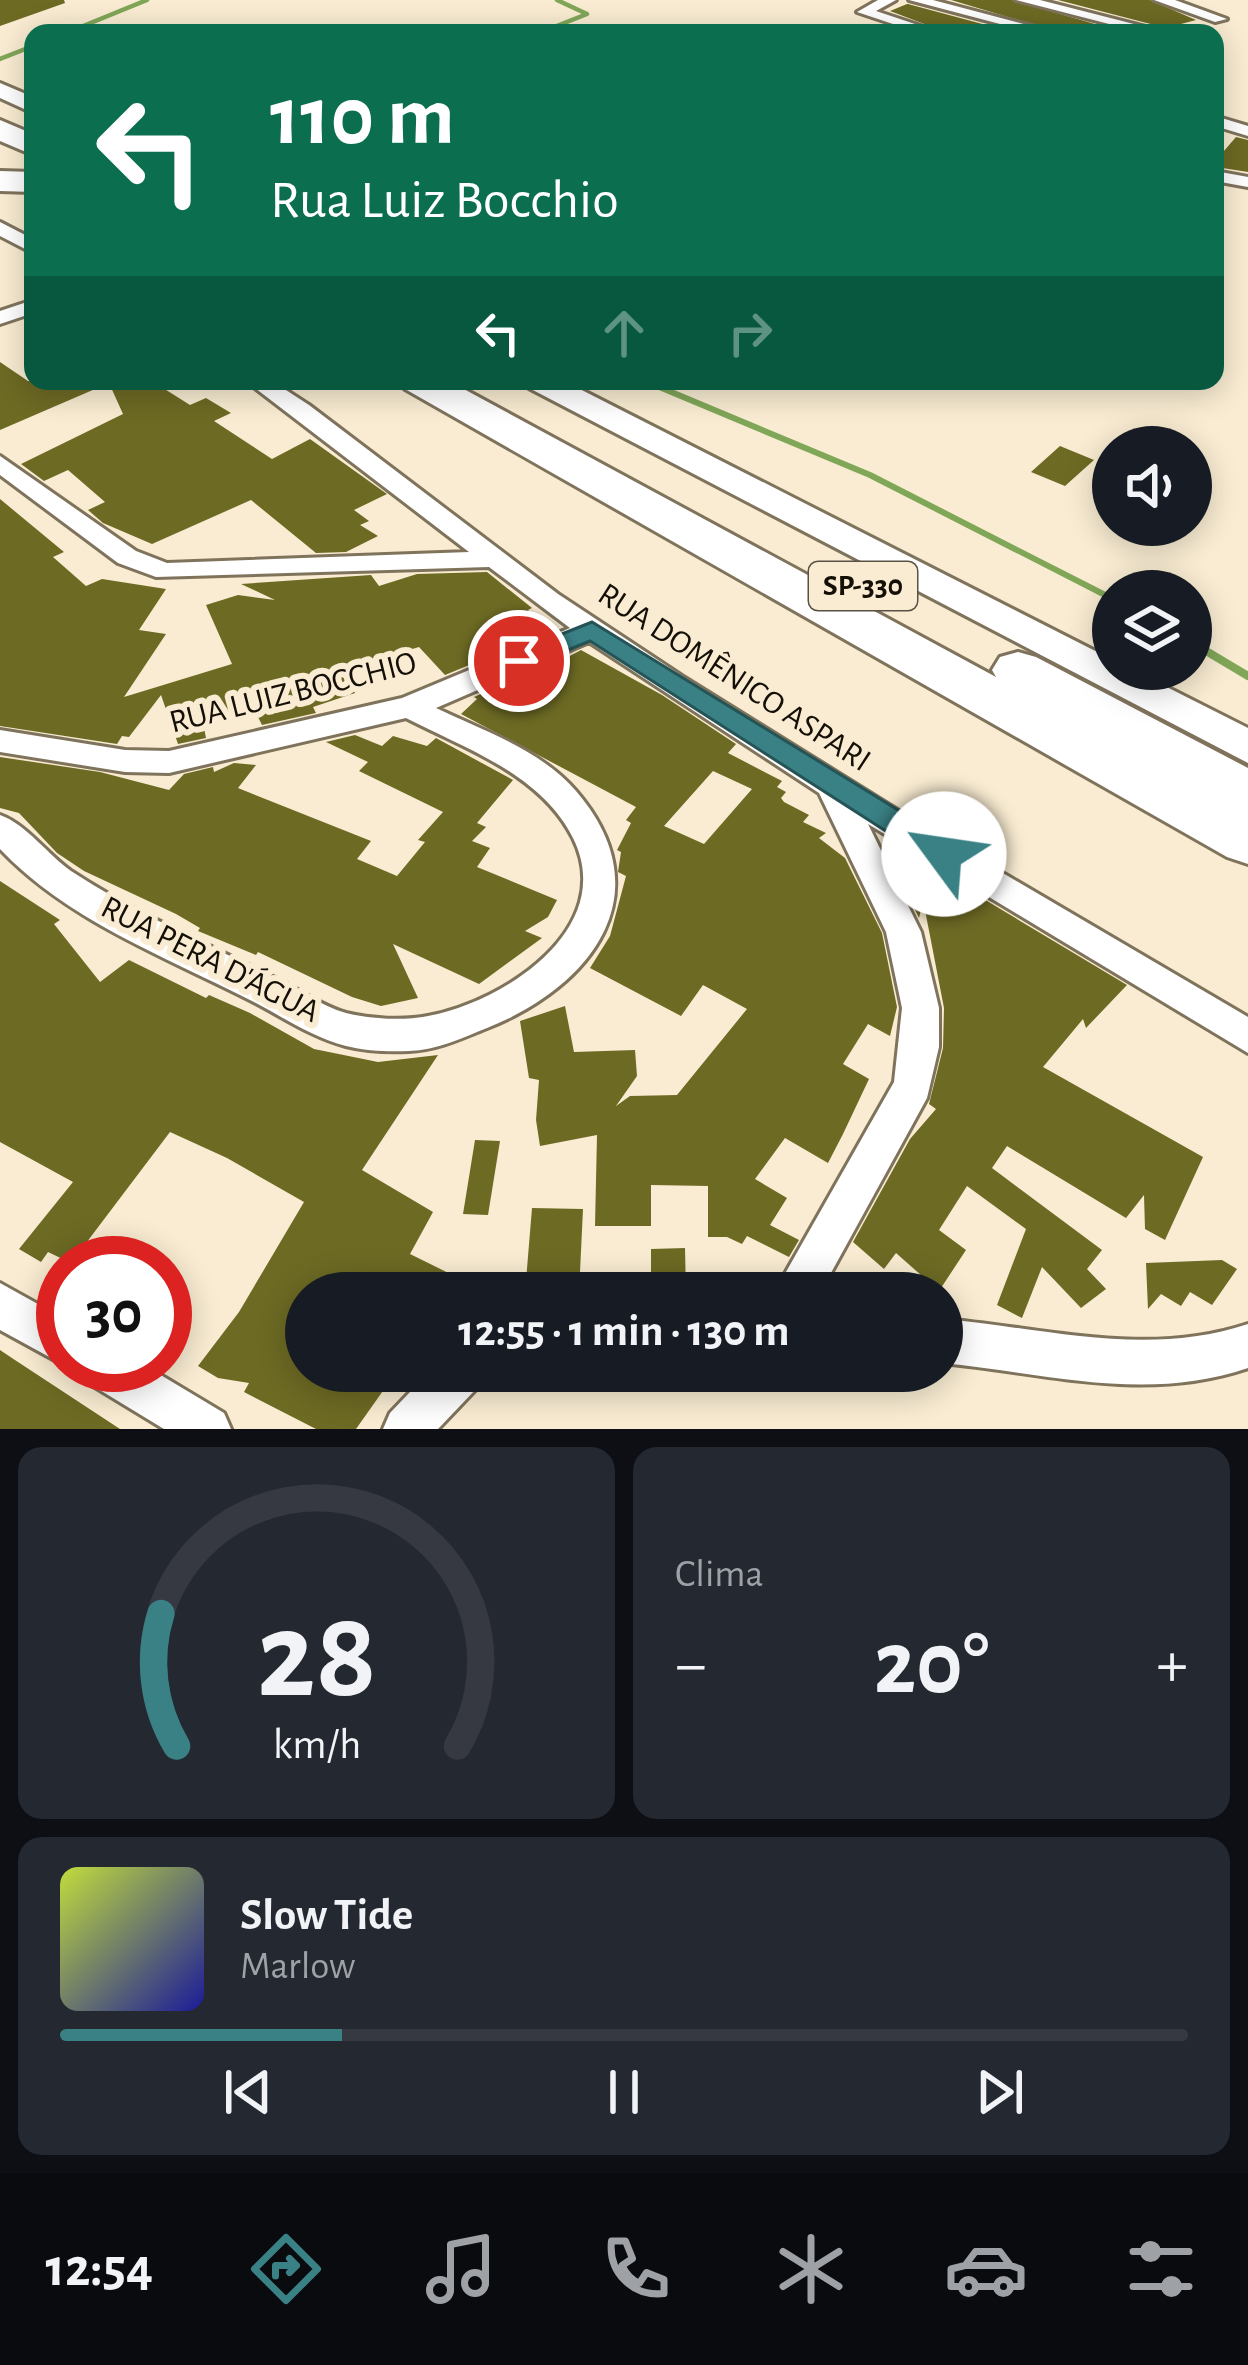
<!DOCTYPE html>
<html lang="pt">
<meta charset="utf-8">
<style>
body{margin:0;font-family:"Alegreya Sans",sans-serif;background:#242831;color:#f1f3f6;height:100vh;display:flex;flex-direction:column;font-size:45px;white-space:nowrap}
*{box-sizing:border-box;margin:0}
p{font-size:39px;color:#9ea1a6}
.icon{flex:none;width:66px;height:66px;fill:none;stroke:currentColor;stroke-width:2;stroke-linecap:round;stroke-linejoin:round}
.map{position:relative;height:1429px;overflow:hidden}
.drawer{display:flex;flex-direction:column;gap:18px;padding:18px;background:#0d0f14;flex:1}
.drawer>*{flex:none}
.top-card{position:absolute;left:24px;top:24px;width:1200px;height:366px;border-radius:24px;box-shadow:0 6px 30px #0003;background:#0b6e4f;color:#fff;overflow:hidden}
.controls{position:absolute;left:1092px;top:426px;display:grid;gap:24px}
.controls a{display:grid;place-items:center;width:120px;height:120px;border-radius:50%;background:#171b24;box-shadow:0 6px 30px #0003;font-size:60px}
.speed{position:absolute;left:36px;top:1236px;display:flex;gap:24px;font-size:60px;font-weight:700;text-align:center}
.speed>*{display:grid;place-content:center;width:156px;height:156px;border-radius:50%;background:#171b24;box-shadow:0 6px 30px #0003;line-height:1}
.speed .limit{border:18px solid #d22;background:#fff;color:#111}
.pin{position:absolute;display:grid;place-items:center;width:102px;height:102px;color:#fff;margin:-51px;border:6px solid #fff;border-radius:50%;box-shadow:0 3px 12px #0007}
.me{position:absolute;width:132px;margin:-66px;rotate:301deg;stroke-linejoin:round;filter:drop-shadow(0 0 9px #0008)}
.turn{display:flex;align-items:center;gap:42px;height:252px;padding:0 48px;font-size:54px}
.turn .icon{width:156px;height:156px;stroke-width:2.5}
.turn b{display:block;font-size:84px;line-height:102px}
.lanes{display:flex;align-items:center;height:114px;padding:0 48px;background:#0003;justify-content:center;gap:60px;direction:ltr}
.lanes .off{opacity:.35}
.big{font-size:90px;font-weight:700;line-height:1.1}
.drawer .card{flex:1;display:flex;flex-direction:column;justify-content:center;gap:18px;min-width:0;padding:0 42px;border-radius:24px;background:#242831}
.drawer .dial{align-items:center;gap:0}
.dial svg{height:312px;overflow:visible;fill:none;stroke:#363941;stroke-width:7;stroke-linecap:round;text-anchor:middle}
.dial text{fill:#f1f3f6;stroke:none}
.song{display:flex;align-items:center;gap:36px}
.cover{width:144px;height:144px;border-radius:18px;background:linear-gradient(135deg,hsl(70 70% 55%),hsl(240 70% 35%))}
.played{height:12px;border-radius:6px;background:linear-gradient(90deg,#398185 25%,#363941 25%)}
.keys{display:flex;justify-content:space-around;direction:ltr}
.heat{display:flex;justify-content:space-between;align-items:center;font-size:66px;direction:ltr}
.drawer .tiles{flex:1;display:grid;gap:18px;grid-template-columns:1fr 1fr}
.card:last-child{grid-column:span 2}
.trip{position:absolute;left:285px;top:1272px;width:678px;height:120px;border-radius:60px;background:#171b24;box-shadow:0 6px 30px #0003;font-weight:700;line-height:120px;text-align:center}
.tabs{display:flex;height:192px;justify-content:space-around;align-items:center;background:#090b0e;color:#9ea1a6}
.tabs .icon{width:84px;height:84px}
.tabs .active{color:#398185}
.tabs b{font-size:54px;color:#f1f3f6}
.map>svg:first-child{display:block}
.lines{fill:none;stroke-linecap:round;stroke-linejoin:round}
.stream-far2{stroke:#80a658;stroke-width:4.5}
.stream-far1{stroke:#80a658;stroke-width:6}
.stream{stroke:#80a658;stroke-width:8}
.building{fill:#6d6a24;fill-rule:evenodd}
.minor-casing{stroke:#7f735c;stroke-width:6}
.secondary-casing{stroke:#7f735c;stroke-width:6}
.motorway-casing{stroke:#7f735c;stroke-width:6}
.minor{fill:#fff;fill-rule:evenodd}
.secondary{fill:#fff;fill-rule:evenodd}
.motorway{fill:#fff;fill-rule:evenodd}
.route{fill:#398185;stroke:#255456;stroke-width:3}
.labels{text-anchor:middle;dominant-baseline:central;stroke-width:12;stroke-linejoin:round;paint-order:stroke}
.shield{fill:#f9ecd2;stroke:#595144;stroke-width:3}
.shield-label{font-size:30px;font-weight:bold;fill:#140f07}
.street-label{font-size:33px;fill:#140f07;stroke:#f9ecd2}
</style>
<div class="map">
<svg width="1248" height="1429" viewBox="0 0 1248 1429">
<rect width="100%" height="100%" fill="#f9ecd2"/>
<g class="lines">
<path class="stream-far2" d="M 66,33 L 147,0
M 539,33 L 587,14 L 557,0
M 0,59 L 33,46"/>
<path class="stream-far1" d="M 645,381 L 870,475 L 1113,599"/>
<path class="stream" d="M 1191,642 L 1248,676"/>
</g>
<path class="building" d="M 0,0 L 64,0 L 65,3 L 0,26 Z
M 951,0 L 1012,0 L 1126,33 L 1062,33 Z
M 1058,0 L 1150,0 L 1196,20 L 1166,28 Z
M 907,4 L 908,4 L 1016,33 L 948,33 L 890,11 Z
M 1236,137 L 1248,140 L 1248,172 L 1216,167 L 1223,160 L 1217,159 Z
M 0,362 L 28,381 L 152,381 L 190,405 L 206,398 L 231,413 L 214,421 L 272,459 L 310,439 L 387,494 L 354,510 L 369,521 L 360,525 L 378,536 L 346,552 L 316,553 L 251,500 L 152,544 L 103,523 L 88,510 L 105,502 L 68,470 L 44,481 L 21,464 L 123,414 L 109,383 L 0,430 Z
M 1060,446 L 1094,460 L 1065,486 L 1031,472 Z
M 0,499 L 64,552 L 53,557 L 86,586 L 102,579 L 166,589 L 139,630 L 166,634 L 124,697 L 232,664 L 206,605 L 238,595 L 275,600 L 241,584 L 371,575 L 379,586 L 417,574 L 487,572 L 532,608 L 528,610 L 540,621 L 484,648 L 496,654 L 445,675 L 419,647 L 342,670 L 355,693 L 313,707 L 316,713 L 262,725 L 252,705 L 203,723 L 206,738 L 178,744 L 161,695 L 129,737 L 122,736 L 117,744 L 0,726 Z
M 581,650 L 662,695 L 736,744 L 728,753 L 782,781 L 777,787 L 786,792 L 781,798 L 784,802 L 809,815 L 803,822 L 826,833 L 819,838 L 845,858 L 882,933 L 897,1007 L 890,1036 L 868,1024 L 843,1064 L 869,1079 L 843,1134 L 828,1163 L 785,1138 L 755,1179 L 787,1198 L 770,1225 L 799,1240 L 789,1257 L 747,1236 L 742,1244 L 727,1237 L 708,1237 L 708,1186 L 651,1185 L 651,1226 L 595,1226 L 597,1135 L 540,1146 L 536,1120 L 539,1080 L 529,1078 L 520,1021 L 565,1006 L 574,1052 L 635,1050 L 637,1076 L 616,1106 L 630,1096 L 677,1095 L 747,1009 L 703,985 L 681,1016 L 590,968 L 610,936 L 626,876 L 618,872 L 621,852 L 617,850 L 631,823 L 626,820 L 636,807 L 461,714 L 477,699 L 474,697 L 530,672 L 534,675 ZM 713,771 L 752,789 L 704,844 L 664,826 Z
M 355,735 L 382,746 L 393,736 L 427,746 L 436,738 L 513,780 L 477,823 L 486,827 L 472,841 L 490,848 L 477,867 L 557,900 L 548,917 L 525,931 L 542,938 L 479,984 L 393,944 L 418,998 L 381,1006 L 352,997 L 258,952 L 256,955 L 198,931 L 200,928 L 176,914 L 84,871 L 57,853 L 19,813 L 0,808 L 0,757 L 100,772 L 169,790 L 184,774 L 213,767 L 214,772 L 234,763 L 256,765 L 238,788 L 371,841 L 357,859 L 397,876 L 425,842 L 418,840 L 443,812 L 359,771 L 368,762 L 326,742 Z
M 917,859 L 928,881 L 919,918 L 893,865 Z
M 0,881 L 60,920 L 54,924 L 100,982 L 129,960 L 206,998 L 209,995 L 250,1013 L 314,1049 L 378,1062 L 438,1055 L 362,1170 L 433,1212 L 410,1254 L 489,1293 L 306,1293 L 306,1371 L 397,1371 L 356,1429 L 316,1429 L 244,1392 L 249,1383 L 218,1378 L 198,1366 L 239,1312 L 304,1202 L 227,1158 L 170,1132 L 71,1263 L 48,1252 L 41,1262 L 19,1249 L 73,1182 L 0,1142 Z
M 967,889 L 1127,985 L 1086,1028 L 1083,1019 L 1043,1067 L 1203,1157 L 1165,1240 L 1145,1229 L 1144,1195 L 1126,1218 L 1007,1146 L 992,1168 L 1102,1250 L 1087,1269 L 1106,1289 L 1081,1308 L 1042,1267 L 1022,1318 L 997,1305 L 1026,1229 L 967,1186 L 939,1230 L 966,1250 L 939,1291 L 896,1253 L 884,1269 L 853,1242 L 910,1139 L 936,1109 L 929,1104 L 943,1048 L 944,1008 L 925,910 Z
M 475,1140 L 500,1141 L 488,1215 L 463,1214 Z
M 532,1208 L 583,1209 L 579,1293 L 525,1293 Z
M 685,1248 L 686,1293 L 651,1293 L 651,1249 Z
M 1222,1260 L 1237,1269 L 1212,1305 L 1190,1292 L 1181,1306 L 1161,1294 L 1148,1309 L 1146,1263 Z
M 0,1350 L 18,1362 L 120,1429 L 0,1429 Z"/>
<g class="lines">
<g class="minor-casing">
<path id="minor" d="M 878,0 L 896,0 L 876,11 L 942,33 L 920,33 L 857,12 Z
M 909,0 L 933,0 L 1058,33 L 1034,33 Z
M 1016,0 L 1040,0 L 1169,33 L 1144,33 Z
M 1154,0 L 1175,0 L 1227,19 L 1215,22 Z
M 1215,116 L 1248,126 L 1248,136 L 1215,126 Z
M 1215,171 L 1248,177 L 1248,187 L 1215,181 Z
M 0,222 L 33,239 L 33,253 L 0,236 Z
M 33,300 L 33,313 L 0,324 L 0,311 Z
M 246,381 L 272,381 L 309,405 L 558,594 L 682,676 L 928,829 L 1248,1017 L 1248,1053 L 868,824 L 921,932 L 939,1008 L 939,1047 L 927,1098 L 820,1293 L 774,1293 L 894,1082 L 902,1008 L 886,932 L 819,793 L 589,642 L 436,708 C 482,730 541,750 576,791 C 663,892 593,986 487,1028 C 462,1038 437,1050 409,1051 C 389,1052 366,1051 346,1046 C 311,1037 280,1015 248,999 C 163,956 66,919 0,849 L 0,815 C 26,824 48,855 71,871 C 135,913 205,943 273,977 C 297,988 321,1006 346,1013 C 371,1019 403,1021 428,1016 C 504,1002 618,928 573,838 C 541,774 466,749 406,718 L 169,773 L 125,772 L 0,752 L 0,730 L 125,750 L 169,751 L 402,698 L 570,628 L 489,567 L 156,577 L 118,563 L 0,475 L 0,456 L 136,551 L 167,563 L 469,552 Z
M 0,1283 L 63,1318 L 64,1365 L 0,1330 Z
M 942,1319 C 1047,1328 1145,1358 1248,1324 L 1248,1368 C 1145,1403 1047,1373 942,1363 Z
M 78,1365 L 144,1365 L 224,1413 L 231,1429 L 164,1429 L 85,1381 Z
M 430,1371 L 485,1371 L 478,1387 L 438,1429 L 383,1429 L 390,1413 Z"/>
</g>
<g class="secondary-casing">
<path id="secondary" d="M 0,83 L 33,97 L 33,113 L 0,98 Z
M 524,381 L 564,381 L 1113,660 L 1113,669 L 1131,669 L 1248,728 L 1248,763 L 529,388 Z"/>
</g>
<g class="motorway-casing">
<path id="motorway" d="M 0,120 L 33,134 L 33,155 L 0,141 Z
M 0,171 L 33,172 L 33,192 L 0,191 Z
M 399,381 L 449,381 L 996,677 L 992,670 L 1000,657 L 1018,652 L 1036,657 L 1248,768 L 1248,864 L 1227,857 L 405,389 Z"/>
</g>
<use href="#minor" class="minor"/>
<use href="#secondary" class="secondary"/>
<use href="#motorway" class="motorway"/>
</g>
<path class="route" d="M 592,622 L 955,845 L 960,854 L 955,862 L 934,862 L 590,641 L 519,670 L 506,661 L 509,655 Z"/>
<g class="labels">
<rect class="shield" x="809" y="562" width="108" height="48" rx="9"/>
<g class="shield-label">
<text x="863" y="586">SP-330</text>
</g>
<g class="street-label">
<text transform="translate(734 678) rotate(33)">RUA DOMÊNICO ASPARI</text>
<text transform="translate(293 693) rotate(-14)">RUA LUIZ BOCCHIO</text>
<text transform="translate(210 960) rotate(27)">RUA PERA D'ÁGUA</text>
</g>
</g>
</svg>
<div class="controls">
<a><svg class="icon" aria-label="sound" viewBox="0 0 24 24"><path d="M4 9h4l5-4v14l-5-4H4zM17 9q2 3 0 6"/></svg></a>
<a><svg class="icon" aria-label="layers" viewBox="0 0 24 24"><path d="M12 4l9 5-9 5-9-5zM3 14l9 5 9-5"/></svg></a>
</div>
<div class="speed"><div class="limit">30</div></div>
<div class="pin" style="left:519px;top:661px;background:#d93025"><svg class="icon" aria-label="arrive" viewBox="0 0 24 24"><path d="M6 21V4h12l-3 4 3 4H6"/></svg></div>
<svg class="me" style="left:944px;top:854px" viewBox="-20 -20 40 40"><circle r="19" fill="#fff"/><path d="M0-13L10 11 0 6-10 11z" fill="#398185"/></svg>
<div class="trip">12:55 · 1 min · 130 m</div>
<div class="top-card">
<div class="turn"><svg class="icon" aria-label="left" viewBox="0 0 24 24"><path d="M17 20v-9H6M10 6l-5 5 5 5"/></svg><div><b>110 m</b>Rua Luiz Bocchio</div></div>
<div class="lanes"><svg class="icon" aria-label="left" viewBox="0 0 24 24"><path d="M17 20v-9H6M10 6l-5 5 5 5"/></svg><svg class="icon off" aria-label="ahead" viewBox="0 0 24 24"><path d="M12 20V5M6 11l6-6 6 6"/></svg><svg class="icon off" aria-label="right" viewBox="0 0 24 24"><path d="M7 20v-9h11M14 6l5 5-5 5"/></svg></div>
</div>
</div>
<section class="drawer">
<div class="tiles">
<div class="card dial"><svg viewBox="0 0 100 80">
<path d="M14 69A42 42 0 1 1 86 69"/>
<path d="M14 69A42 42 0 0 1 10 35" stroke="#398185"/>
<text x="50" y="56" font-size="32" font-weight="700">28</text>
<text x="50" y="72" font-size="11">km/h</text>
</svg></div>
<div class="card"><p>Clima</p>
<div class="heat"><a>−</a><b class="big">20°</b><a>+</a></div>
</div>
<div class="card">
<div class="song"><i class="cover"></i><div><b>Slow Tide</b><p>Marlow</p></div></div>
<div class="played"></div>
<div class="keys"><svg class="icon" aria-label="previous" viewBox="0 0 24 24"><path d="M18 5L8 12l10 7zM5 5v14"/></svg><svg class="icon" aria-label="pause" viewBox="0 0 24 24"><path d="M8 5v14M16 5v14"/></svg><svg class="icon" aria-label="next" viewBox="0 0 24 24"><path d="M6 5l10 7-10 7zM19 5v14"/></svg></div>
</div>
</div>
</section>
<nav class="tabs">
<b>12:54</b>
<svg class="icon active" aria-label="directions" viewBox="0 0 24 24"><path d="M12 3l9 9-9 9-9-9zM9 14v-3h6M13 9l2 2-2 2"/></svg>
<svg class="icon" aria-label="music" viewBox="0 0 24 24"><path d="M9 18V5l10-2v13"/><circle cx="6" cy="18" r="3"/><circle cx="16" cy="16" r="3"/></svg>
<svg class="icon" aria-label="phone" viewBox="0 0 24 24"><path d="M5 4h4l2 5-3 2q2 4 5 5l2-3 5 2v4C11 20 4 13 5 4z"/></svg>
<svg class="icon" aria-label="climate" viewBox="0 0 24 24"><path d="M12 3v18M4 7l16 10M4 17L20 7"/></svg>
<svg class="icon" aria-label="car" viewBox="0 0 24 24"><path d="M5 17H2v-5l4-1 3-4h7l3 4 3 1v5h-3M9 17h6M6 11h13"/><circle cx="7" cy="17" r="2"/><circle cx="17" cy="17" r="2"/></svg>
<svg class="icon" aria-label="filters" viewBox="0 0 24 24"><path d="M4 7h16M4 17h16"/><circle cx="9" cy="7" r="2"/><circle cx="15" cy="17" r="2"/></svg>
</nav>
